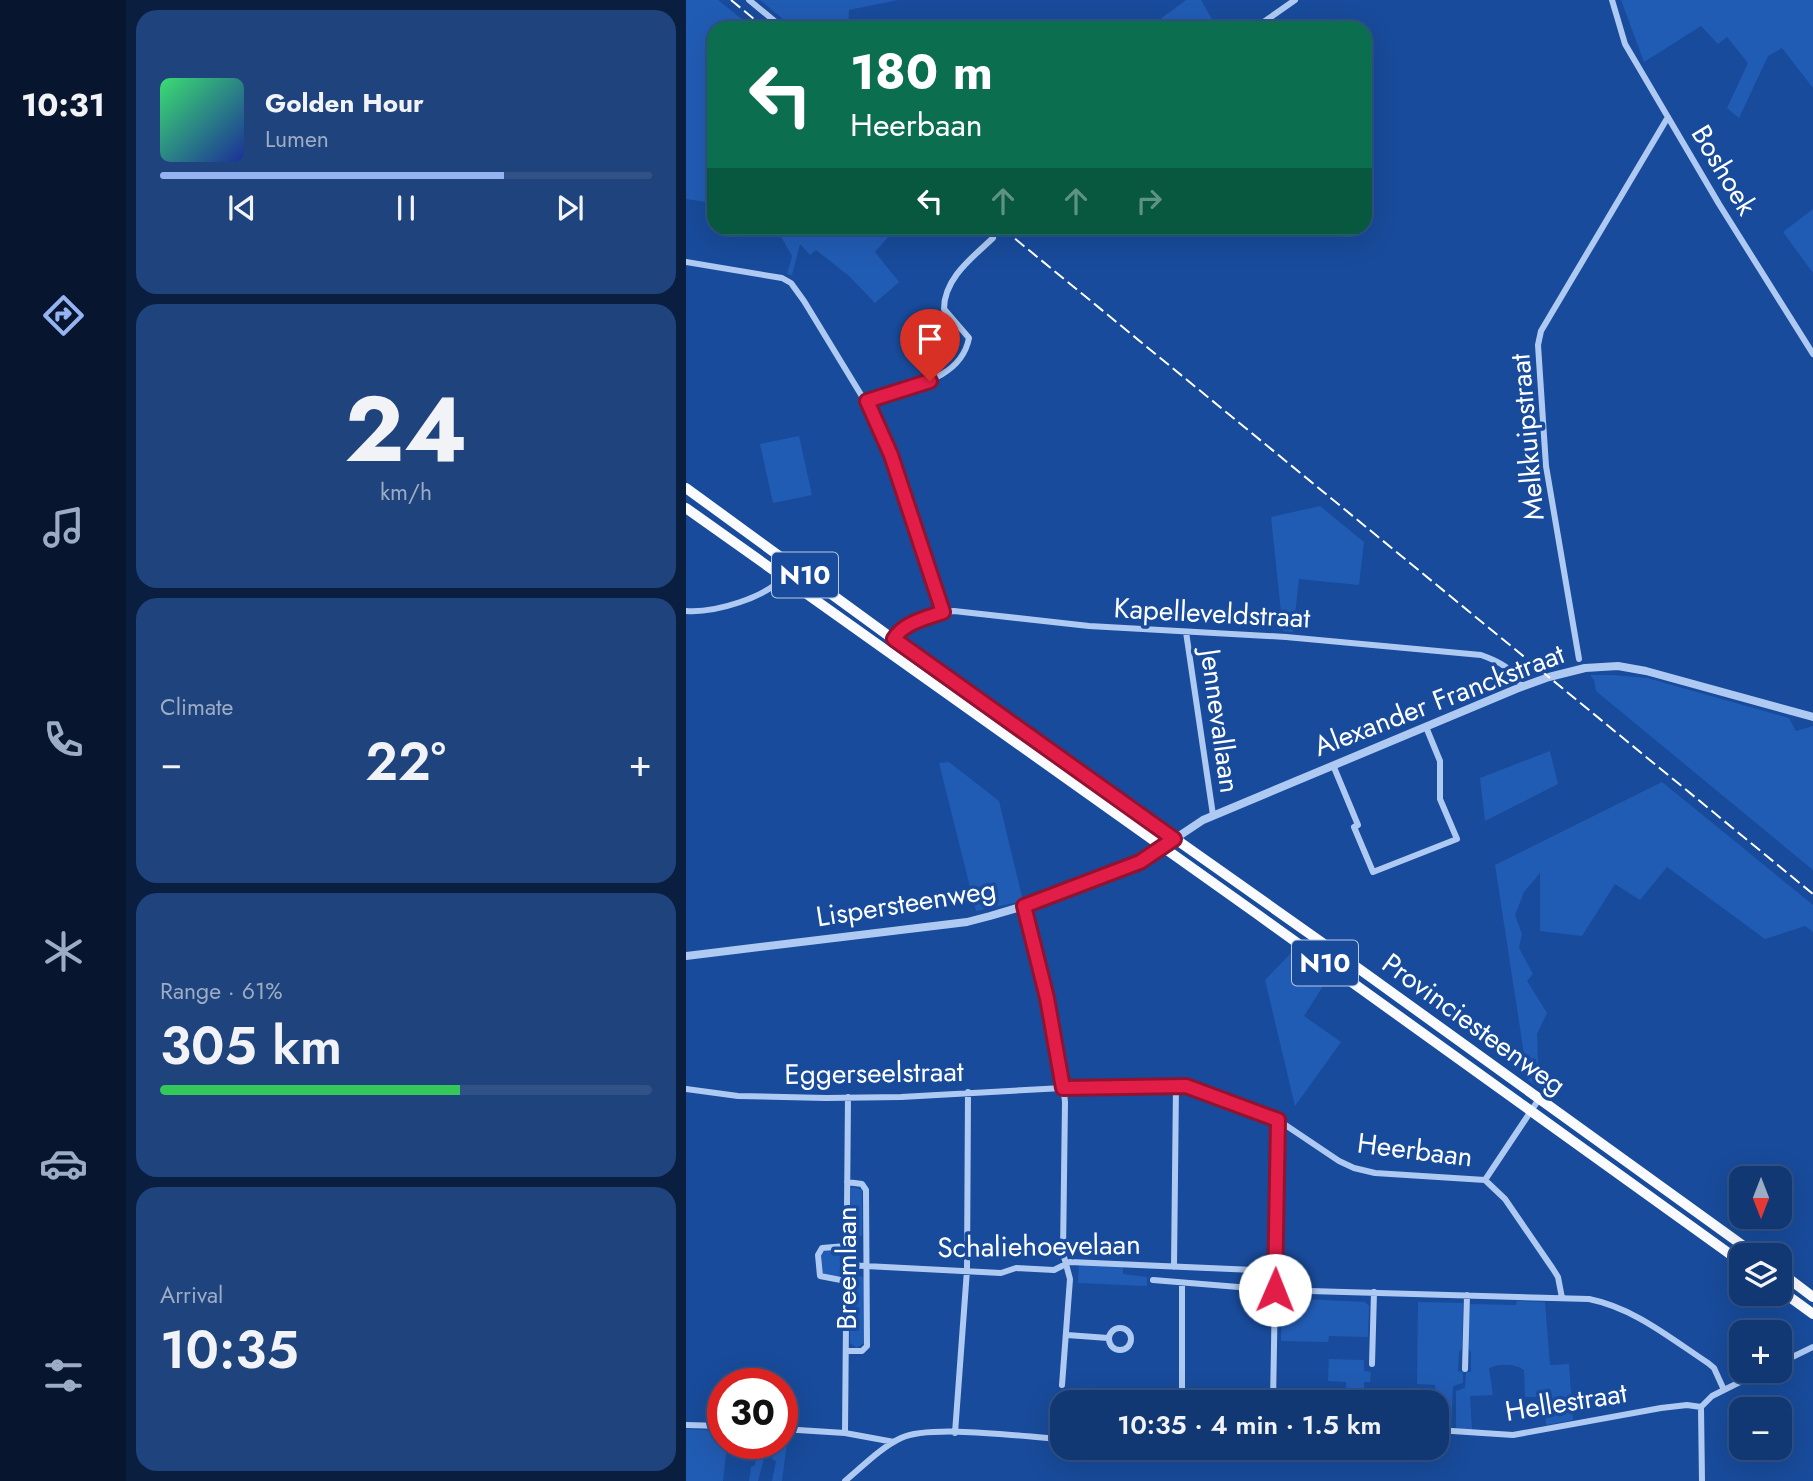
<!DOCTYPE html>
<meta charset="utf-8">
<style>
body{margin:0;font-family:Jost,sans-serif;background:#1f437c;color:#f1f3f6;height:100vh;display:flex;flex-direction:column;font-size:26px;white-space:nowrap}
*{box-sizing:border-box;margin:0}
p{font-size:23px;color:#9cacc5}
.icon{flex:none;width:38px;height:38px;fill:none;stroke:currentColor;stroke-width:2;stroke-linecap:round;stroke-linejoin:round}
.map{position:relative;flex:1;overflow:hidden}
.panel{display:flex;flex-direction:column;gap:10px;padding:10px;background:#0a1f40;width:560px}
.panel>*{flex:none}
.guide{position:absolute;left:21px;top:21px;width:665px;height:214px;border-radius:21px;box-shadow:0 7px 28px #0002,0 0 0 2px #315286;background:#0b6e4f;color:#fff;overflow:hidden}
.needle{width:46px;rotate:180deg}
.fabs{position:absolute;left:1043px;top:1166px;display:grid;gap:14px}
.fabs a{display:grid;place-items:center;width:63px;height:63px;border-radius:14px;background:#123874;box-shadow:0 7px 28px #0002,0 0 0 2px #315286;font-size:35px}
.speed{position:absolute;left:21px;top:1368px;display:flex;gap:14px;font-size:35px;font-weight:700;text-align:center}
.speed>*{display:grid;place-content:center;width:91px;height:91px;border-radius:50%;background:#123874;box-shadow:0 7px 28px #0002,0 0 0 2px #315286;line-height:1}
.speed .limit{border:10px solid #d22;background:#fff;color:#111}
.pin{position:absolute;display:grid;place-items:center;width:60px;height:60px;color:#fff;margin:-72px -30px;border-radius:50% 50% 50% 0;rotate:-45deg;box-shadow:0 0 7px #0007}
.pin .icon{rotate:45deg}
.me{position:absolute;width:77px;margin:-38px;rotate:1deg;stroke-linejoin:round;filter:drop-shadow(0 0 5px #0008)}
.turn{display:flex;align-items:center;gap:24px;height:147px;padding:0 28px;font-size:32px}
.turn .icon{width:91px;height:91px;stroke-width:2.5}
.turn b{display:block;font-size:49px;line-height:60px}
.lanes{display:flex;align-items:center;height:66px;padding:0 28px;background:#0003;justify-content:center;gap:35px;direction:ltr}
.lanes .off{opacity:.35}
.big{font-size:52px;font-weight:600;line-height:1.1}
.panel .card{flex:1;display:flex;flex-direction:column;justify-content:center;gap:10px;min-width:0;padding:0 24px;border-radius:21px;background:#1f437c}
.panel .dial{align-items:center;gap:0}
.dial b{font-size:91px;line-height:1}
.song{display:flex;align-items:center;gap:21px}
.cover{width:84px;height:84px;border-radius:10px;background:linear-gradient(135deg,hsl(140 70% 55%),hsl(230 70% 35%))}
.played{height:7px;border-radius:4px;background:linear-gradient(90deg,#95b2f1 70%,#315286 70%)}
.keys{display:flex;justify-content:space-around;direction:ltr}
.heat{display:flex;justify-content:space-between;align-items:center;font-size:38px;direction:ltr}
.charge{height:10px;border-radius:5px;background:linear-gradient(90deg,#34c759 61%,#315286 0)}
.trip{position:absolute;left:364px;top:1390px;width:399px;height:70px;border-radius:21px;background:#123874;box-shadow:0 7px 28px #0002,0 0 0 2px #315286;font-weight:600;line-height:70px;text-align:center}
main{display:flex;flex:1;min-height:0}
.dock{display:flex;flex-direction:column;width:126px;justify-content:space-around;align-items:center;background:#07162e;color:#9cacc5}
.dock .icon{width:49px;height:49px}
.dock .on{color:#95b2f1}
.dock b{font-size:32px;color:#f1f3f6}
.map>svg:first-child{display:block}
.green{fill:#215cb4}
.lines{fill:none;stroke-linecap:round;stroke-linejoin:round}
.minor{stroke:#afcaf2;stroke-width:6}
.tertiary{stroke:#afcaf2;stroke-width:8}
.primary{stroke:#f9fbff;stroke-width:10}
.rail{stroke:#fff;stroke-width:2;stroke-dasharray:12 5;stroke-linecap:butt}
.route-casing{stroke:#92132f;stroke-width:18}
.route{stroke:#e11d48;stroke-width:12}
.labels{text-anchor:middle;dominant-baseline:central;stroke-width:7;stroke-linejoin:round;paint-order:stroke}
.shield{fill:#184b9b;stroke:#bac9e1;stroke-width:2}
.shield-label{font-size:26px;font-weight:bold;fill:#fff}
.street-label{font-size:28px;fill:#fff;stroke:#184b9b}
</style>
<main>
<nav class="dock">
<b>10:31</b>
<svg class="icon on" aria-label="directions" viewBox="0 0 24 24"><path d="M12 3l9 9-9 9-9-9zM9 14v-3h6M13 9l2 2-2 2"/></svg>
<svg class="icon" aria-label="music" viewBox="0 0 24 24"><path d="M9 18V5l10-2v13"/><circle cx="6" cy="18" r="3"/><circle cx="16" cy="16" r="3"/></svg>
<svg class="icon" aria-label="phone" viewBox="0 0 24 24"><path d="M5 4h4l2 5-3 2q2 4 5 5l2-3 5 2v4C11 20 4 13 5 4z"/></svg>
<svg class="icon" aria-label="climate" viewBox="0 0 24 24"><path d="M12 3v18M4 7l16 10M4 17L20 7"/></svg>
<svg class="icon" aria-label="car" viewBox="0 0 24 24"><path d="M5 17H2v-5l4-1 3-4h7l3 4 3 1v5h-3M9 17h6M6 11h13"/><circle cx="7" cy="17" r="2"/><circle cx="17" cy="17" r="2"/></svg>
<svg class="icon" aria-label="filters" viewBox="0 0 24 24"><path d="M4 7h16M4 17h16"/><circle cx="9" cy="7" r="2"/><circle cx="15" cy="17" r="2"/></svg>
</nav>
<section class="panel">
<div class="card">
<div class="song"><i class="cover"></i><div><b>Golden Hour</b><p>Lumen</p></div></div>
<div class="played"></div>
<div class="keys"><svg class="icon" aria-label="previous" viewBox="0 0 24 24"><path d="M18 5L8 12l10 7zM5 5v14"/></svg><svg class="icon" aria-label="pause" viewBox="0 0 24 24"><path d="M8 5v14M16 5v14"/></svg><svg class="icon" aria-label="next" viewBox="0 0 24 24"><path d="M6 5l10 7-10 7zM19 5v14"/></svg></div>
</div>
<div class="card dial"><b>24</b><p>km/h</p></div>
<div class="card"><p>Climate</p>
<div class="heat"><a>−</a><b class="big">22°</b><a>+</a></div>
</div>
<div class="card"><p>Range · 61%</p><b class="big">305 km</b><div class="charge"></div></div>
<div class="card"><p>Arrival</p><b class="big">10:35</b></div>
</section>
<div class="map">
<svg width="1127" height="1481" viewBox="0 0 1127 1481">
<rect width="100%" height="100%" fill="#184b9b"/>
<path class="green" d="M 0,0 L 32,0 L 67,28 L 28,28 L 28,203 L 0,199 Z
M 74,0 L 212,0 L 163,10 L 162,28 L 108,28 Z
M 500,0 L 515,0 L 531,28 L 462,28 Z
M 935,0 L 1127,0 L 1127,88 L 1096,48 L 1082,56 L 1053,118 L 1041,108 L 1062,63 L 1041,37 L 1032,44 L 1015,26 L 958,62 Z
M 1127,209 L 1127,273 L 1097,232 Z
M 90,228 L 210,228 L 189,252 L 213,282 L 189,303 L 163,276 L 130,250 L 124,255 L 114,244 L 106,275 L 101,274 L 106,256 Z
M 113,436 L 126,495 L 87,503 L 74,444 Z
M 634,506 L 678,542 L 673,585 L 613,579 L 607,632 L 597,631 L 585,517 Z
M 904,675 L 927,675 L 961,678 L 1103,718 L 1110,731 L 1127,726 L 1127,870 L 910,691 L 908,680 Z
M 864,751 L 872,784 L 799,821 L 794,778 Z
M 263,762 L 313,801 L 337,901 L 290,911 L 253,763 Z
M 976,782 L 1127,905 L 1127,932 L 1119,926 L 1079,939 L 981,867 L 954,900 L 929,884 L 896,936 L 854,931 L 854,873 L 838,892 L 829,915 L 836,934 L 833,948 L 847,974 L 841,981 L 861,1013 L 851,1034 L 853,1088 L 842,1080 L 809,865 Z
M 606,952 L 642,978 L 618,1016 L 655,1042 L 609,1106 L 579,980 Z
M 167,1187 L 176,1190 L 176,1236 L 164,1236 L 165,1189 Z
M 147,1249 L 154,1250 L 157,1256 L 157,1273 L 152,1277 L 139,1275 L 135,1270 L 136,1254 L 140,1250 Z
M 393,1265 L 437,1267 L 437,1274 L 461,1277 L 461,1286 L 392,1283 Z
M 171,1275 L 177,1277 L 179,1282 L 178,1343 L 171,1348 L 164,1343 L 164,1282 Z
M 596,1298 L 679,1302 L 683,1306 L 682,1337 L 643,1336 L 642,1342 L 595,1341 Z
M 831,1301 L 859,1302 L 864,1365 L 883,1364 L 887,1420 L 860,1425 L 857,1397 L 839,1397 L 838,1370 C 827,1363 815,1364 803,1368 L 807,1395 L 784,1396 L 786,1429 L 770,1429 L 770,1391 L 779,1388 L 780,1372 L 785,1372 L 785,1352 L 782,1348 L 784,1304 L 830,1305 Z
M 732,1302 L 777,1303 L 776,1348 L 773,1352 L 772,1371 L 777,1372 L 777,1383 L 767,1386 L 765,1429 L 751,1428 L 749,1385 L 731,1384 Z
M 643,1359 L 678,1360 L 678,1371 L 685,1372 L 684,1382 L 678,1382 L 678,1402 L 661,1402 L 660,1382 L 642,1381 Z
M 0,1429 L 37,1431 L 37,1444 L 96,1444 L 96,1434 L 102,1434 L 96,1481 L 86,1481 L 90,1461 L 86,1459 L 87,1448 L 81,1447 L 72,1481 L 63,1481 L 65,1467 L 69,1465 L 71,1448 L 41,1445 L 37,1481 L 0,1481 Z"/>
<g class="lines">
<path class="minor" d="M 63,0 L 97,28
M 926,0 L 939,44 L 1033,204 L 1127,354
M 569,28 L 609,0
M 0,262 L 96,278 L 105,283 L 118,301 L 188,416 L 205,455 L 257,612
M 181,401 C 216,386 274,384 283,338 L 258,309 C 258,278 287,257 307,238
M 0,611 C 29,613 79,598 99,576
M 500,632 L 527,815
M 208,639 L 210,634 L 228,622 L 257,612 L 268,611 L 403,626 L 600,637 L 795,655 C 815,662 825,668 837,687
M 893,659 L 860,466 L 852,345 L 855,331 L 982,117
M 647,765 L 672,825 L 668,827 L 687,872 L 771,839 L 754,799 L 754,761 L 740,727
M 338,906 L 361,998 L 376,1074 L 379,1102 L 377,1253 L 384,1279 L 376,1385
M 0,1089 L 52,1096 L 140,1098 L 215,1097 L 377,1088 L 500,1086 L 592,1120 L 653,1161 L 668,1168 L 689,1173 L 799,1180 L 819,1199 L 867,1269 L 872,1277 L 876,1298
M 799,1180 L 853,1099
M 160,1265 L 315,1273 L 330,1268 L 368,1270 L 384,1262 L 589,1271
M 488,1267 L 490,1085
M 467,1280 L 589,1290 L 903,1299 C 948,1308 984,1338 1022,1363 L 1028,1368 L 1038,1390
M 160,1281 L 134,1276 L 132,1255 L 136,1248 L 160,1246
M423 1339a11 11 0 1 1 22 0a11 11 0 1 1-22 0Z
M 381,1335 L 422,1338
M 160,1351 L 176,1351 L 181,1346 L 180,1190 L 176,1184 L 161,1182
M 1094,1363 L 1127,1347
M 686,1364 L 688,1292
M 779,1369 L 781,1295
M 496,1402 L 496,1283
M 587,1402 L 592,1120
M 0,1425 L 37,1426
M 96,1429 L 159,1433 L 208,1442
M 751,1430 L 827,1435 L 975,1408 L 1001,1405 L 1015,1407
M 159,1433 L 162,1097
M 269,1433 L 281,1270 L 282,1092
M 159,1481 C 176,1467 194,1448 215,1438 C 245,1424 339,1437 376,1439
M 1016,1481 L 1015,1407 L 1026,1396 L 1078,1370"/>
<path class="tertiary" d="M 0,956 L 281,922 L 304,916 L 338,906 L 454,862 L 517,820 L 830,689 L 863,677 L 899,668 L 932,666 L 960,671 L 1127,717"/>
<path class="primary" d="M 0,488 L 233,658 L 665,963 L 1070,1255
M 0,508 L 571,914 L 1055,1262
M 1094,1272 L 1127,1297
M 1094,1290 L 1127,1314"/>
<path class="rail" d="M 45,0 L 79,28
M 316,228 L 1127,894"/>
</g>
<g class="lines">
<g class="route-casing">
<path id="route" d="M 244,381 L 181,401 L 205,455 L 257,612 C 240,618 217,623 208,639 L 488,839 L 454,862 L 338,906 L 361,998 L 377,1088 L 500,1086 L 592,1120 L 589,1290"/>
</g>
<use href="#route" class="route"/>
</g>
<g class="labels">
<g class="shield">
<rect x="86" y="552.5" width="66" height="45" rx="5"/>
<rect x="606" y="940.5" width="66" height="45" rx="5"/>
</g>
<g class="shield-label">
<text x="119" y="575">N10</text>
<text x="639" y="963">N10</text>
</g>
<g class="street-label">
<text transform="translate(1038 170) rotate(59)">Boshoek</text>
<text transform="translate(841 437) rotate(-95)">Melkkuipstraat</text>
<text transform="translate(526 613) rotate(3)">Kapelleveldstraat</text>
<text transform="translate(753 700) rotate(-21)">Alexander Franckstraat</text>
<text transform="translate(534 721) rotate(82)">Jennevallaan</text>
<text transform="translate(220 903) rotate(-9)">Lispersteenweg</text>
<text transform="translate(788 1024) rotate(36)">Provinciesteenweg</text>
<text transform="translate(188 1073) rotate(-1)">Eggerseelstraat</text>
<text transform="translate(729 1150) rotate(7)">Heerbaan</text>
<text transform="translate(353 1246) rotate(-1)">Schaliehoevelaan</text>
<text transform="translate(160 1268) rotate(-90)">Breemlaan</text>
<text transform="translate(880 1402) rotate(-9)">Hellestraat</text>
</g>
</g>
</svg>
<div class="fabs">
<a><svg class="needle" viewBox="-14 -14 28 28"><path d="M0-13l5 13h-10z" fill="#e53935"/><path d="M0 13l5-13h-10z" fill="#9cacc5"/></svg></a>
<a><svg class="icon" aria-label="layers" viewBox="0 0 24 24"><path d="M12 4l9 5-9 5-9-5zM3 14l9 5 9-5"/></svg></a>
<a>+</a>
<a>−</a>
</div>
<div class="speed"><div class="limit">30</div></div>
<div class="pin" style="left:244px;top:381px;background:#d93025"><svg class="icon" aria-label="arrive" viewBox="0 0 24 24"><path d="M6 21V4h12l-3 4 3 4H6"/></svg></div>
<svg class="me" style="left:589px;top:1290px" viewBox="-20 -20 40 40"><circle r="19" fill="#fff"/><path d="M0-13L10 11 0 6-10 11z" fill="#e11d48"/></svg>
<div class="trip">10:35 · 4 min · 1.5 km</div>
<div class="guide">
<div class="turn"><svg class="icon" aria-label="left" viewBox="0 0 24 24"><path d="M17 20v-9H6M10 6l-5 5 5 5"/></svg><div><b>180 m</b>Heerbaan</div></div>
<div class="lanes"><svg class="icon" aria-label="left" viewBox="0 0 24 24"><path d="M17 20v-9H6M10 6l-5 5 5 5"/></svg><svg class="icon off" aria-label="ahead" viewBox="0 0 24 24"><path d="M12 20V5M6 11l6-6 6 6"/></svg><svg class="icon off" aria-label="ahead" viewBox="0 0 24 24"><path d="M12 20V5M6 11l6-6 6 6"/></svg><svg class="icon off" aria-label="right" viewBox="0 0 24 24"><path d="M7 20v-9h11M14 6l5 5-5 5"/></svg></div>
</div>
</div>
</main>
